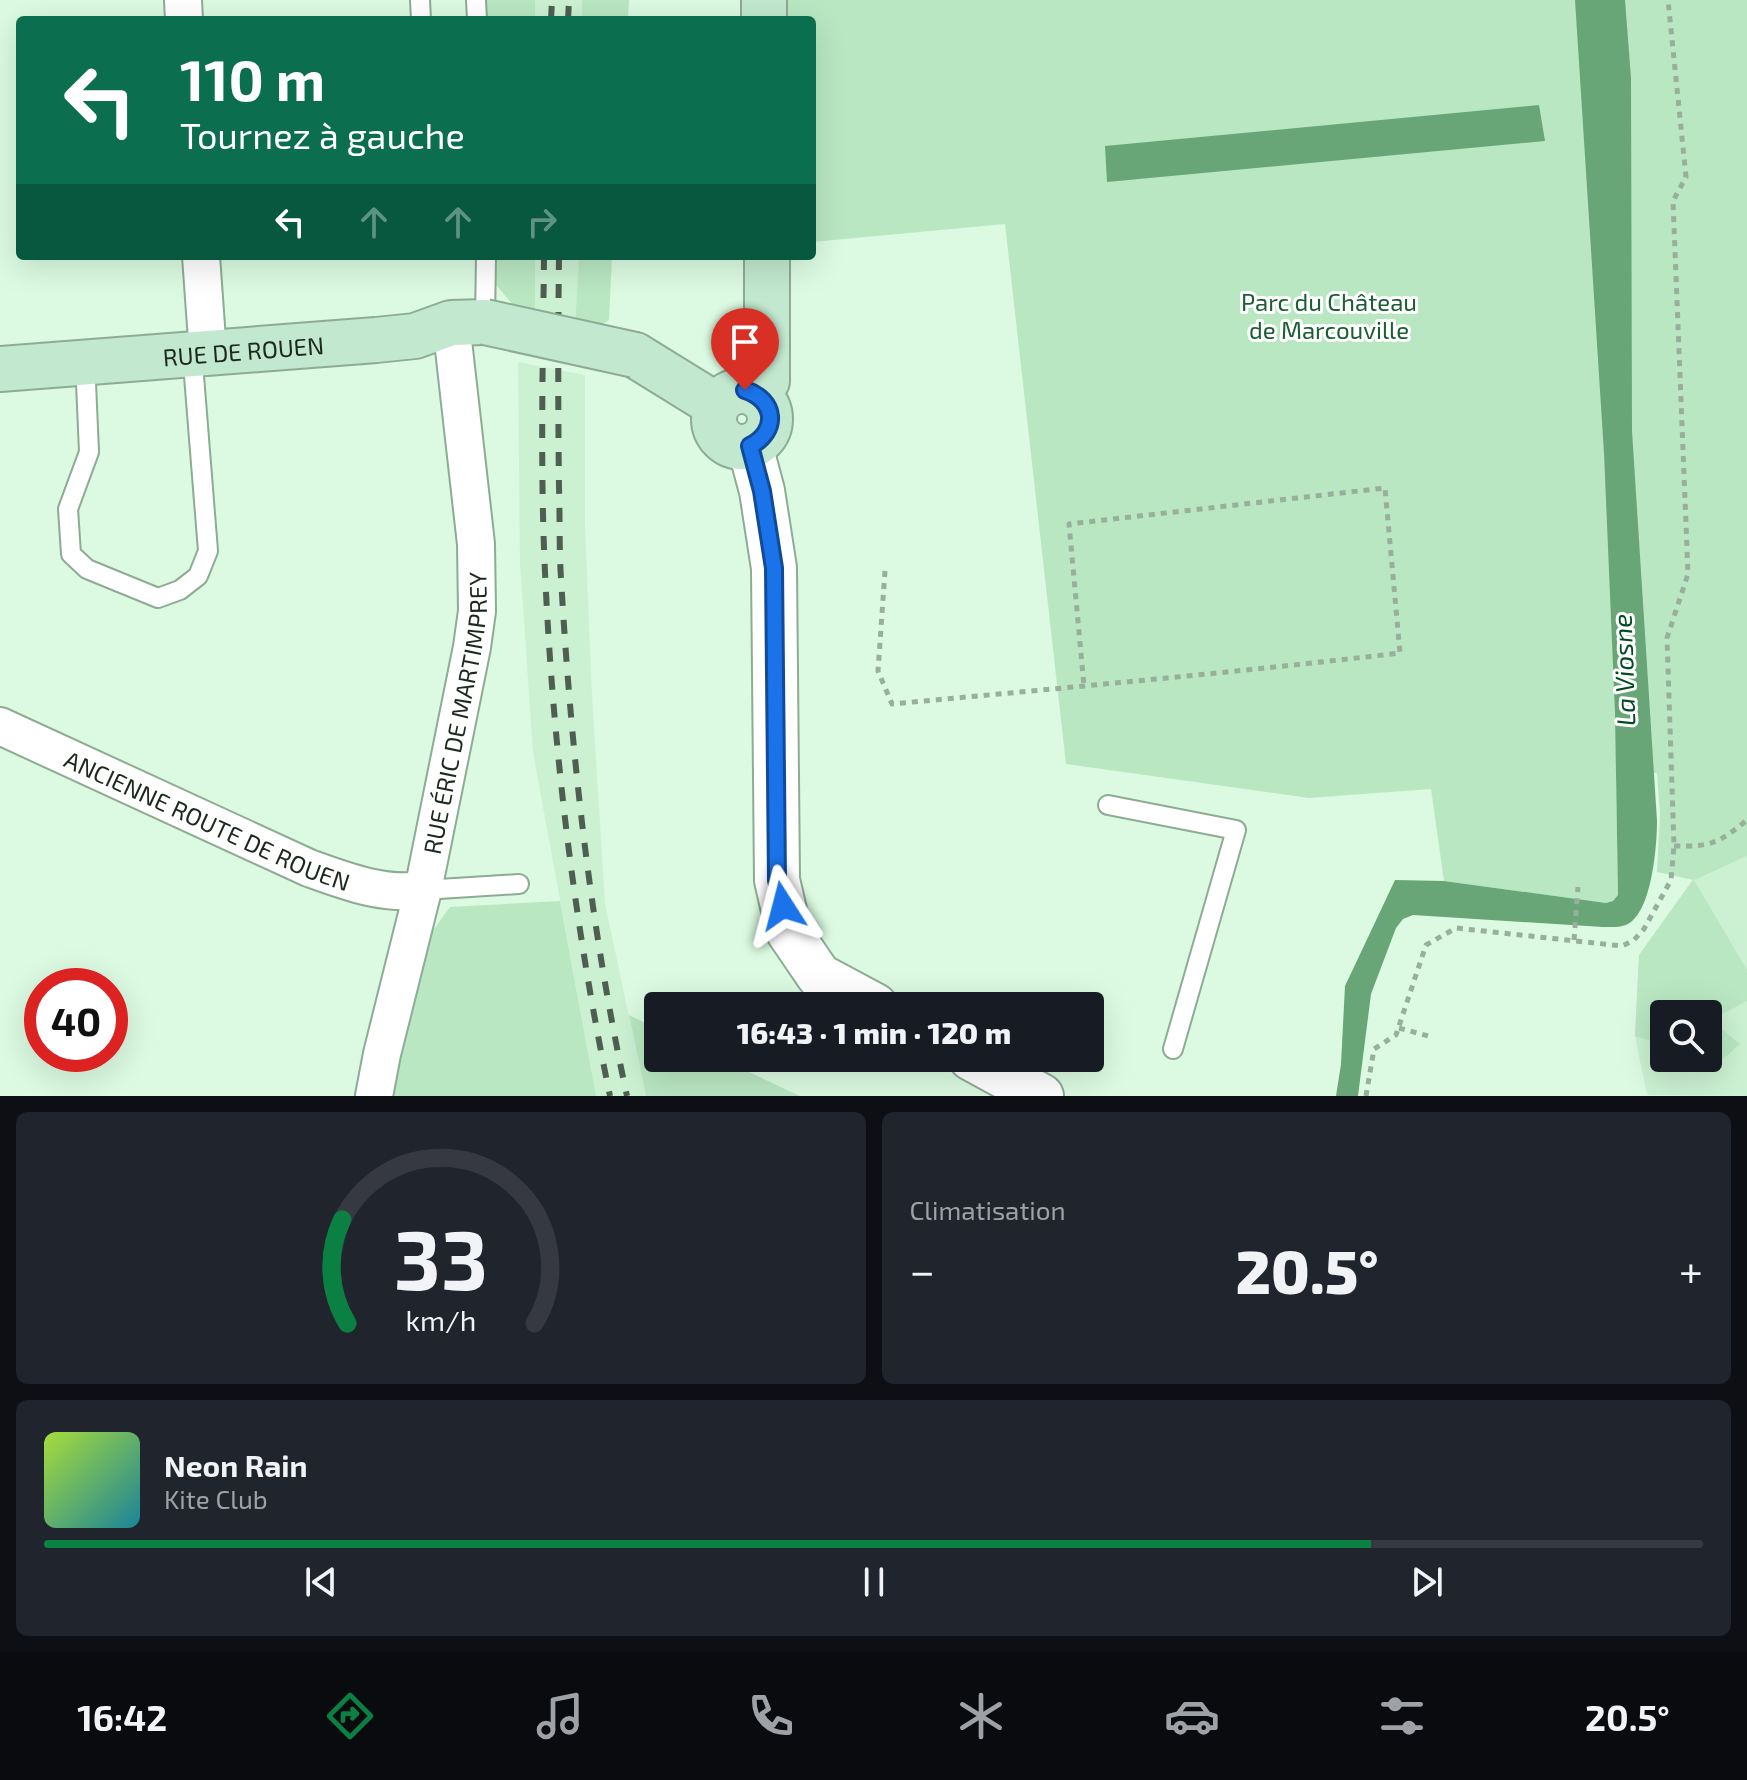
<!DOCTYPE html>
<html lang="fr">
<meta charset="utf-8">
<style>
body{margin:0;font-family:"Exo 2",sans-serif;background:#20242c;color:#f1f3f6;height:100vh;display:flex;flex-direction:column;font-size:30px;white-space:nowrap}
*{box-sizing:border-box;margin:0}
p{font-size:26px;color:#9ea1a6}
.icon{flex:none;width:44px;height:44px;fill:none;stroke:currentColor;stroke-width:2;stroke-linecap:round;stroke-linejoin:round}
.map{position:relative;height:1096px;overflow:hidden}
.sheet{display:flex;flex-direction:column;gap:16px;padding:16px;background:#0d0f14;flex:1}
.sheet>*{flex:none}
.top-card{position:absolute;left:16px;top:16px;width:800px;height:244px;border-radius:8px;box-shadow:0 8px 32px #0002;background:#0b6e4f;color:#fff;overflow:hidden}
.buttons{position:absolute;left:1650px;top:1000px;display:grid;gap:16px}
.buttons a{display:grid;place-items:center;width:72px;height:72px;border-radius:8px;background:#171b24;box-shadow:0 8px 32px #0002;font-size:40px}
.speed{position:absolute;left:24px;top:968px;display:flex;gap:16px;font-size:40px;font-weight:700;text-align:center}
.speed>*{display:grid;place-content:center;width:104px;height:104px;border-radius:50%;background:#171b24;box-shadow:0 8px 32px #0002;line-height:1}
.speed .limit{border:12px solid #d22;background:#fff;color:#111}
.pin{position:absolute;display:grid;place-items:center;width:68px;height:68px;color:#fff;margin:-82px -34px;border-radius:50% 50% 50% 0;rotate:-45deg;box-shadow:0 0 8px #0007}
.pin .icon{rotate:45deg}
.me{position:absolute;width:88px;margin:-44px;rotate:351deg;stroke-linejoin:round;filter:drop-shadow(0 0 6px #0008)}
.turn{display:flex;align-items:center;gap:28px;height:168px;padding:0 32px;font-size:36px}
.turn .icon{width:104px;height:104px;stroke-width:2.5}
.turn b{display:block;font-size:56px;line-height:68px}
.lanes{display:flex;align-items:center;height:76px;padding:0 32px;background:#0003;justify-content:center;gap:40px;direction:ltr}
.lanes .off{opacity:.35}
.big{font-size:60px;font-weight:800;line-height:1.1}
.sheet .tile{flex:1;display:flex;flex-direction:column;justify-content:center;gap:12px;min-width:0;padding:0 28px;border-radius:12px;background:#20242c}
.sheet .dial{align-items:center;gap:0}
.dial svg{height:208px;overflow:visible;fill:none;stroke:#363941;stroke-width:7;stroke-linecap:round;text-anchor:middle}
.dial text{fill:#f1f3f6;stroke:none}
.song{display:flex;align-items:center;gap:24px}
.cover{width:96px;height:96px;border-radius:12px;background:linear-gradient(135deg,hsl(80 70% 55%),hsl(190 70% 35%))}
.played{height:8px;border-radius:4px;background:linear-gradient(90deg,#0b8043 80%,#363941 80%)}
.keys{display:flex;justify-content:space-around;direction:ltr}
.heat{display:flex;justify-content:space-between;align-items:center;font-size:44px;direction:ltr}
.sheet .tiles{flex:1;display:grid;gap:16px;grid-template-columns:1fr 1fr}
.tile:last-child{grid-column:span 2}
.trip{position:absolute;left:644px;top:992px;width:460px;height:80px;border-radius:8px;background:#171b24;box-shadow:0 8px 32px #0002;font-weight:800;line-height:80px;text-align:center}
.tabs{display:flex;height:128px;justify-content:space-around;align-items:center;background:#090b0e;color:#9ea1a6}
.tabs .icon{width:56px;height:56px}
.tabs .selected{color:#0b8043}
.tabs b{font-size:36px;color:#f1f3f6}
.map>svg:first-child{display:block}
.built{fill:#cbf0d2;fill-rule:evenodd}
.green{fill:#b9e7c2}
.water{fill:#68a677}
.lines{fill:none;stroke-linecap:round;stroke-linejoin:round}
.service-casing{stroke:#8eab94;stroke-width:22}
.minor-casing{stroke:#8eab94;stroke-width:40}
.tertiary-casing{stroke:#8eab94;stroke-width:48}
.secondary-casing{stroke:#8eab94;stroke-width:48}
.path{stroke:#98af9c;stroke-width:5;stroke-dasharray:6 6;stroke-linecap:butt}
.service{stroke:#fff;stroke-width:18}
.minor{stroke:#fff;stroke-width:36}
.tertiary{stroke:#fff;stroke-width:44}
.secondary{stroke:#c2e8cf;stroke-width:44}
.rail{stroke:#4e5e51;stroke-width:6;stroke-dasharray:14 14;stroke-linecap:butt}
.secondary-bridge-casing{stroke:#8eab94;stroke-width:48;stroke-linecap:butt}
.secondary-bridge{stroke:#c2e8cf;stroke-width:44}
.route-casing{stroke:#114b97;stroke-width:20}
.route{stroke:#1a73e8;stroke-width:14}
.labels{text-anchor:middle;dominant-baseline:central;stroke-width:6;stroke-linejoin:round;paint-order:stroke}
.park-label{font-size:24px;fill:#1a5e31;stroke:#fff}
.street-label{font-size:24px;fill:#1d281f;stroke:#fff}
.water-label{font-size:26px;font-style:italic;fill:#004b1f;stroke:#fff}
</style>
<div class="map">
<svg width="1747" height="1096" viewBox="0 0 1747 1096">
<rect width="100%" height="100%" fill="#dbfae1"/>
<path class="built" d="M 535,0 L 582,0 L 582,20 L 535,20 Z
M 535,256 L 579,256 L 575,328 L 535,319 Z
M 518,362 L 585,375 L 585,527 L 592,696 L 605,904 L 646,1096 L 596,1096 L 533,752 L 520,562 Z
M 1747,856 L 1747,1096 L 1647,1095 L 1635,1036 L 1639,955 L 1693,879 ZM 1664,1014 L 1708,1014 L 1708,1058 L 1664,1058 Z"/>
<path class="green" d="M 486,0 L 535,0 L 535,20 L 486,20 Z
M 582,0 L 629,0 L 628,20 L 582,20 Z
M 779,0 L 1747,0 L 1747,856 L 1694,880 L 1747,970 L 1747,1001 L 1711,1020 L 1740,1044 L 1721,1061 L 1708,1057 L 1708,1014 L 1664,1014 L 1664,1045 L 1635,1036 L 1639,955 L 1693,880 L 1657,872 L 1660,814 L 1657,773 L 1616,776 L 1618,895 L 1613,901 L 1606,903 L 1444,881 L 1431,789 L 1309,798 L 1066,764 L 1005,224 L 812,242 L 812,20 L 779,20 Z
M 492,256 L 535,256 L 535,319 L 522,316 L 493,281 Z
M 579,256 L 612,256 L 609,320 L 590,332 L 575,328 Z
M 560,901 L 596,1096 L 389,1096 L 413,958 L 450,907 Z
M 629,1015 L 658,1029 L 658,1058 L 719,1058 L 800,1096 L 646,1096 Z"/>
<path class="water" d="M 1575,0 L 1625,0 L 1631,78 L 1632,431 L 1657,821 C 1657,846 1652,911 1628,924 C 1621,928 1611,927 1603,927 L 1413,915 L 1403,919 L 1396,928 L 1371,994 L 1358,1096 L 1336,1096 L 1341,1064 L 1345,986 L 1395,880 L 1444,881 L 1606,903 L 1613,901 L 1618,895 L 1615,713 L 1604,453 Z
M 1539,105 L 1545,141 L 1107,182 L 1105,146 Z"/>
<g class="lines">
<g class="service-casing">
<path id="service" d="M 420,0 L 421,20
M 476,0 L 477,20
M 485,322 L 486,256
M 85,360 L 89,452 L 68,509 L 71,554 L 87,569 L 158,598 L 180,590 L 198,576 L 208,551 L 192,351
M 1108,805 L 1236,830 L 1173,1049
M 423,890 L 519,884"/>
</g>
<g class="minor-casing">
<g id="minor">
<path d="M 183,0 L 184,20"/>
<path d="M 201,256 L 208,354"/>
<path id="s1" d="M 0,726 L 309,868 C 345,881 384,896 423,890"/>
<path id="s2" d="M 374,1096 L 382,1054 L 423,890 L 472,647 L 477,611 L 476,544 L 451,323"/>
</g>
</g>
<g class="tertiary-casing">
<path id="tertiary" d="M 750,446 L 762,491 L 774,568 L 777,880 L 789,932 L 819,976 L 875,1006
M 971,1058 L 1041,1096"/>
</g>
<g class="secondary-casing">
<g id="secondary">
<path d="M 764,0 L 764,20"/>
<path d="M 635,355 L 716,405"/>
<path id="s3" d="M 0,369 L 376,340 L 415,336 L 451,323 L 485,322"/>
<circle cx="742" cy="419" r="28"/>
<path d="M 755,394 L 767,381 L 767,256"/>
</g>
</g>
<path class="path" d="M 885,571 L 878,671 L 892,704 C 1062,688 1231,673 1400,653 L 1385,488 L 1069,524 L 1084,686
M 1674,846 C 1711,847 1719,843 1747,820
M 1574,940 L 1578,887
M 1399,1028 L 1432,1037
M 1366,1096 L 1374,1049 L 1396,1035 L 1426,945 L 1456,928 L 1622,946 L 1634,940 L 1644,929 L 1671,880 L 1674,846 L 1667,638 L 1688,574 L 1673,201 L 1686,177 L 1668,0"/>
<use href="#service" class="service"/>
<use href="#minor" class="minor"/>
<use href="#tertiary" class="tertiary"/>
<use href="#secondary" class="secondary"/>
<path class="rail" d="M 551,20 L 552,0
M 568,20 L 569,0
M 544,256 C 543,361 540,467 545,572 C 553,747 574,924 610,1096
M 559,256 C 558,333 558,410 559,487 C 560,517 559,548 561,578 C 571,751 590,926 627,1096"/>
<g class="secondary-bridge-casing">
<path id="secondary-bridge" d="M 485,322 L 635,355"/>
</g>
<use href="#secondary-bridge" class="secondary-bridge"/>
</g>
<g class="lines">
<g class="route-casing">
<path id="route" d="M 745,390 C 776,400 779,431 750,446 L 762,491 L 774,568 L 777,880 L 783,906"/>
</g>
<use href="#route" class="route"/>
</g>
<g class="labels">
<g class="park-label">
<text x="1329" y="301">Parc du Château<tspan x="1329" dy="28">de Marcouville</tspan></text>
</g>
<g class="street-label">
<text stroke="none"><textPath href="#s3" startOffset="244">RUE DE ROUEN</textPath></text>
<text stroke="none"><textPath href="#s2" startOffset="392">RUE ÉRIC DE MARTIMPREY</textPath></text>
<text stroke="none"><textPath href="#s1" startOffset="228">ANCIENNE ROUTE DE ROUEN</textPath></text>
</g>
<g class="water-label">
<text transform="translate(1623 670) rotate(-92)">La Viosne</text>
</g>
</g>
</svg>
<div class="buttons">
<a><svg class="icon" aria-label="search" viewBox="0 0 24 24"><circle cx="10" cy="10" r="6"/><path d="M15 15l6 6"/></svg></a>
</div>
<div class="speed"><div class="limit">40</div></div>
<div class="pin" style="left:745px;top:390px;background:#d93025"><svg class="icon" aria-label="arrive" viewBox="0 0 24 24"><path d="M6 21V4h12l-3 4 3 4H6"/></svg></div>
<svg class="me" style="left:783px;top:906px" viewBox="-20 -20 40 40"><path d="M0-17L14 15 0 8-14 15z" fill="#1a73e8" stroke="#fff" stroke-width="4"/></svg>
<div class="trip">16:43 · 1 min · 120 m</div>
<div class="top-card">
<div class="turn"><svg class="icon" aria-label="left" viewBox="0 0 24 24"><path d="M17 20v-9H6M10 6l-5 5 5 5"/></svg><div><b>110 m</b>Tournez à gauche</div></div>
<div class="lanes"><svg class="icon" aria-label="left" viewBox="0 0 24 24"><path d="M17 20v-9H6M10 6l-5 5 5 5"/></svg><svg class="icon off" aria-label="ahead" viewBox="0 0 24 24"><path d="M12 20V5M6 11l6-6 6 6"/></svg><svg class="icon off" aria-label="ahead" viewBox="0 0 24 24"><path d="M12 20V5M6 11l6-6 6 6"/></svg><svg class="icon off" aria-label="right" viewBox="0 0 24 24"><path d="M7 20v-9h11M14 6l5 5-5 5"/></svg></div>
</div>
</div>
<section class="sheet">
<div class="tiles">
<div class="tile dial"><svg viewBox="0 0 100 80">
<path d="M14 69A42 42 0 1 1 86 69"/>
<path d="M14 69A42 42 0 0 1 12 29" stroke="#0b8043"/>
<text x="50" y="56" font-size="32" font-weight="700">33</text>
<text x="50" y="72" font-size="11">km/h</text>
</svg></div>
<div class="tile"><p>Climatisation</p>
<div class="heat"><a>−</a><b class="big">20.5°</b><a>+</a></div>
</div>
<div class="tile">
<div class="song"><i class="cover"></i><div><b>Neon Rain</b><p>Kite Club</p></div></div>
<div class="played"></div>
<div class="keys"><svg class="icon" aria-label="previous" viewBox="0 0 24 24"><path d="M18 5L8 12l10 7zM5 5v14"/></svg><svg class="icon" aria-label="pause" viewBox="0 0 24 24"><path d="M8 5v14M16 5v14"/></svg><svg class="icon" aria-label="next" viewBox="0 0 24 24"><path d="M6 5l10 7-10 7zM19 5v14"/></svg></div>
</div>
</div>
</section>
<nav class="tabs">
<b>16:42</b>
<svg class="icon selected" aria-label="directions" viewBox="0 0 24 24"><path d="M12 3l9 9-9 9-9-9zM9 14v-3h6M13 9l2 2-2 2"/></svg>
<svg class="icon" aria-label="music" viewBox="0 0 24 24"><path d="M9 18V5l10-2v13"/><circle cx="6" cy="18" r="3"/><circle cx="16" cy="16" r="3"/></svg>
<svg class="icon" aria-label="phone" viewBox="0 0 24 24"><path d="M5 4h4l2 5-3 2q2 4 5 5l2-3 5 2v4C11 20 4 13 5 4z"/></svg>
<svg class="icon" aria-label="climate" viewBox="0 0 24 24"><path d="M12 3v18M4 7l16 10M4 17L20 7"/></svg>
<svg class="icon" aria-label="car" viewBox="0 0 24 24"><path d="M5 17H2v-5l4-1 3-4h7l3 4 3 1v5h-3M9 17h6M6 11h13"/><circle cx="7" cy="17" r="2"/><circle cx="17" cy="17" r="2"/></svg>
<svg class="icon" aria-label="filters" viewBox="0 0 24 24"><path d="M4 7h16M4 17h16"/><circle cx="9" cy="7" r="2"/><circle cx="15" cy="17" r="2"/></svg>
<b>20.5°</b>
</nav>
